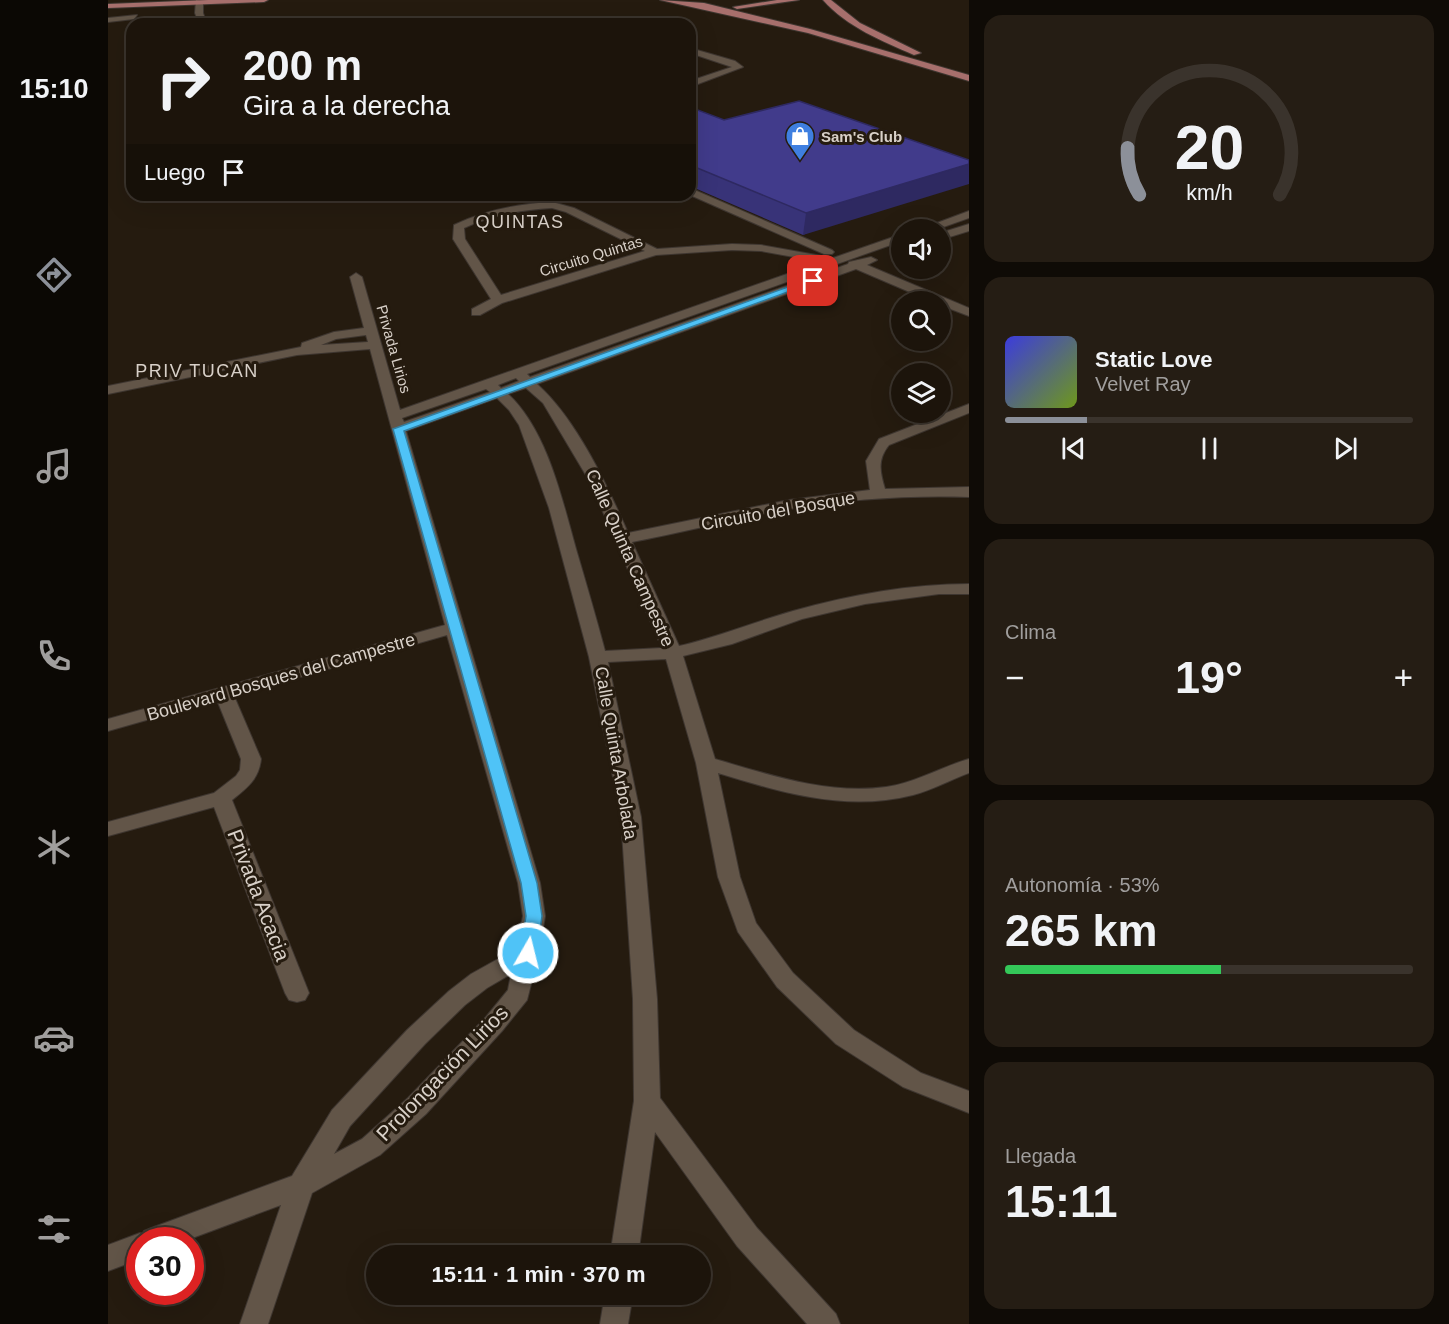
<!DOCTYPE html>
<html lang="es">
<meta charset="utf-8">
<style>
body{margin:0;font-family:Arial,sans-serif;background:#251d14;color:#f1f3f6;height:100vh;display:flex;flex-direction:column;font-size:22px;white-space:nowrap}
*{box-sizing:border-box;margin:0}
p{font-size:20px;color:#a09e9d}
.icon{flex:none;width:33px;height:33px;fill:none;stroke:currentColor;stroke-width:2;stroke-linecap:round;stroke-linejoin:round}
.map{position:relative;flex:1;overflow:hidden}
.sheet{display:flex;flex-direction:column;gap:15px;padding:15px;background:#0f0b06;width:480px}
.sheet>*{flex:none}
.top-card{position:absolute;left:18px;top:18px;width:570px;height:183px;border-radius:18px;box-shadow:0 6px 24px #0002,0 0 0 2px #3a332c;background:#1c140b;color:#f1f3f6;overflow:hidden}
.tools{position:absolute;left:783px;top:219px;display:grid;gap:12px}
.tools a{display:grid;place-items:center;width:60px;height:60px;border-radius:50%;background:#1c140b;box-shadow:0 6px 24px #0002,0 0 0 2px #3a332c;font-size:30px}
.speed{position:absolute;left:18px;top:1227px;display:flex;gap:12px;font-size:30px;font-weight:700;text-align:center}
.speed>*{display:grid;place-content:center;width:78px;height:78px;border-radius:50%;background:#1c140b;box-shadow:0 6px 24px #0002,0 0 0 2px #3a332c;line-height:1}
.speed .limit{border:9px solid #d22;background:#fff;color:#111}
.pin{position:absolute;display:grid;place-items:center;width:51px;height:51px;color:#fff;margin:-26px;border-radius:12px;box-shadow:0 3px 9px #0006}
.me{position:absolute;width:66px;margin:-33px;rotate:8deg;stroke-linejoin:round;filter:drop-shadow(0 0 4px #0008)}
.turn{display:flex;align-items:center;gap:21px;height:126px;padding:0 18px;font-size:27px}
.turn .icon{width:78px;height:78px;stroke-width:2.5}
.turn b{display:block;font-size:42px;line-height:51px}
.then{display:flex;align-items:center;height:57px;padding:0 18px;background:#0003;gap:12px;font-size:22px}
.big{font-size:45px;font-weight:700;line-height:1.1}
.sheet .card{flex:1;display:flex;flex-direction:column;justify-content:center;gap:9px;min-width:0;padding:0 21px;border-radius:18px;background:#251d14}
.sheet .dial{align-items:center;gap:0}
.dial svg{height:156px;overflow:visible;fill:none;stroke:#3a332c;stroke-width:7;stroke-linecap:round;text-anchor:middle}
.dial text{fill:#f1f3f6;stroke:none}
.song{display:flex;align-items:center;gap:18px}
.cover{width:72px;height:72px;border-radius:9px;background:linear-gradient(135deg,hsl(240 70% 55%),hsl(80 70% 35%))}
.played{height:6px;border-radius:3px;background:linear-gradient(90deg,#8c9099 20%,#3a332c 20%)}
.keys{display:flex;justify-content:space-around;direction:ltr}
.heat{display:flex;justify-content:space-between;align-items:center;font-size:33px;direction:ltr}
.charge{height:9px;border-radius:4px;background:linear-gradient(90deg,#34c759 53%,#3a332c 0)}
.trip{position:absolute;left:258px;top:1245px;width:345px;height:60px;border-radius:30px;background:#1c140b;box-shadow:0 6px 24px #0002,0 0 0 2px #3a332c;font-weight:700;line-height:60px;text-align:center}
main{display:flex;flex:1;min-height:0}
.tab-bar{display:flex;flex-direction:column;width:108px;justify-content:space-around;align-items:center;background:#0b0804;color:#a09e9d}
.tab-bar .icon{width:42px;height:42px}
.tab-bar .selected{color:#8c9099}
.tab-bar b{font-size:27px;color:#f1f3f6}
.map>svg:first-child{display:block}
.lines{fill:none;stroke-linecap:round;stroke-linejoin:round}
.street-casing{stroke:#3e3630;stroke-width:2}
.primary-casing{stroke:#3e3630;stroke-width:2}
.street{fill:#625548;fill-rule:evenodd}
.primary{fill:#a76f6c;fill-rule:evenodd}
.wall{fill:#383378}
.shaded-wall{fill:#2e2961}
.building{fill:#413b8b;stroke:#2e2961;stroke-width:1.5}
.route{fill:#4fc3f7;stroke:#337fa1;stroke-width:1.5}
.labels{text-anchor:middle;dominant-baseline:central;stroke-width:6;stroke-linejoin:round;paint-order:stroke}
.far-poi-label{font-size:15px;font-weight:bold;fill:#d8d0c8;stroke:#251b0f;text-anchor:start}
.far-street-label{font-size:15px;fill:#d8d0c8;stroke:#251b0f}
.far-quarter-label{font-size:18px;letter-spacing:1.5px;fill:#d8d0c8;stroke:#251b0f}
.street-label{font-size:18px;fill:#d8d0c8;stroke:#251b0f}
.near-street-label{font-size:21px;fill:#d8d0c8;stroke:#251b0f}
</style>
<main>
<nav class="tab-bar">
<b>15:10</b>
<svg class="icon selected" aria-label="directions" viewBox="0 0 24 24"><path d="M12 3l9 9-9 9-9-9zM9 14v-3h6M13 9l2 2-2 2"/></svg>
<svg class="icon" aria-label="music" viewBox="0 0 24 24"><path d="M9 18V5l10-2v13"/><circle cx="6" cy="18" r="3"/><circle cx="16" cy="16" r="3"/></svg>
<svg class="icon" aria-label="phone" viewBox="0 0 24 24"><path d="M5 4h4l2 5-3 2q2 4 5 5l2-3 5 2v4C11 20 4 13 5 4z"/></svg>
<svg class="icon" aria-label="climate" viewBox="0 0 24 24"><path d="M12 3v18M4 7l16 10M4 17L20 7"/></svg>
<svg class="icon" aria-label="car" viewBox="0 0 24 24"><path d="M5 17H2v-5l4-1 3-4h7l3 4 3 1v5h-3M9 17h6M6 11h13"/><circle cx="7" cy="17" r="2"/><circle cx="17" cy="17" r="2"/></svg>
<svg class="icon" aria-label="filters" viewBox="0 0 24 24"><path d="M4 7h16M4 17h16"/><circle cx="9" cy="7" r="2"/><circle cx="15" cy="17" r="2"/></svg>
</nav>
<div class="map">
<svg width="861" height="1324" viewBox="0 0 861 1324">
<rect width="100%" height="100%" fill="#251b0f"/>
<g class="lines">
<g class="street-casing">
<path id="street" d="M 88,0 L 95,2 L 95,13 L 99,24 L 91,24 L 87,13 Z
M 29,15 L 26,19 L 0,22 L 0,18 Z
M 582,48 L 627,61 L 635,67 L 582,87 L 582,81 L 624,67 L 582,53 Z
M 582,188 L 724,250 L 726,252 L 724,254 L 716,254 L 582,195 Z
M 444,202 L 466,208 L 549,249 L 624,244 L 653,245 L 725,258 L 794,234 L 794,241 L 419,374 L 422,377 L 740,264 L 741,262 L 763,257 L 769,260 L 759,265 L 861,308 L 861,316 L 832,305 L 832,302 L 825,302 L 748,269 L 429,384 C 469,420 499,485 520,533 L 681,500 L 762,490 L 758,461 L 771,439 L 861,404 L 861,413 L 781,445 C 769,460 772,472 777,489 L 861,487 L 861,497 C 801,495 742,499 682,509 C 629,518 577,532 524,542 L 571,646 C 610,637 646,622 685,611 C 742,595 802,584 861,584 L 861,594 L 831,594 L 757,604 L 694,619 L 624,644 L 575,656 L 607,759 C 662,775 720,795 778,787 C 807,783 833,767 861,759 L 861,773 C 842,780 824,790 805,795 C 738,812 675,793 610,773 L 632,877 L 648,923 L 685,973 L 746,1030 L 813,1073 L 861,1091 L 861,1113 L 795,1087 L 728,1044 L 669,987 L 630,932 L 610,877 L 588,763 L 558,659 L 500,662 L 533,817 L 549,999 L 552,1098 L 649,1228 L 728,1314 L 732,1324 L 699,1324 L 629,1246 L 547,1132 L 530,1256 L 502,1256 L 526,1101 L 525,999 L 513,817 L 481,657 L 441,508 L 411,425 L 401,410 L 389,398 L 298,431 L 432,883 L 437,916 L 431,953 L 419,1000 L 394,1031 L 318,1114 L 272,1155 L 204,1193 L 160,1324 L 132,1324 L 173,1205 L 79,1240 L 32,1240 L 32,1259 L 0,1271 L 0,1245 L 32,1233 L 35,1234 L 36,1231 L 46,1227 L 184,1176 L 224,1110 L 299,1030 L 341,991 L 363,974 L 408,949 L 415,916 L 410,883 L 339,635 L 126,696 L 153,759 C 151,779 139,788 124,800 L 201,993 L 197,1000 L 189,1002 L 181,1000 L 177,993 L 106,807 L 0,836 L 0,822 L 106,793 L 128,776 L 132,770 L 133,759 L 109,700 L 0,731 L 0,719 L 337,625 L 262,349 L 189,355 L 0,394 L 0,386 L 193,347 L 194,343 L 226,332 L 256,328 L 242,277 L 248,273 L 254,277 L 292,410 L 713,262 L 653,251 L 624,250 L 548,255 L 394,303 L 372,315 L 364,315 L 364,309 L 383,299 L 345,239 L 346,225 C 377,210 410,204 444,202 ZM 444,208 L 458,212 L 537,251 L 393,295 L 357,239 L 356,228 C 383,215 413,210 444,208 ZM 258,335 L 260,342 L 213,345 L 228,339 ZM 408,378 L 411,381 L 393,388 L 390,385 ZM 418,388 L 435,403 L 482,482 L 554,648 L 497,651 C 488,617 478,583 468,549 C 454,499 439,430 400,394 ZM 378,389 L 382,392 L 296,422 L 294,418 ZM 403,974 L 400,990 L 378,1017 L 300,1098 L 254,1139 L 226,1154 L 242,1126 L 317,1044 L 357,1005 L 379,988 Z
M 861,211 L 861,218 L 827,230 L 810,230 Z
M 861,224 L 861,231 L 832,240 L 832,233 Z
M 497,1294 L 525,1294 L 520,1324 L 492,1324 Z"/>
</g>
<g class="primary-casing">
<path id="primary" d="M 100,0 L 160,0 L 156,2 L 0,8 L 0,4 Z
M 552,0 L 596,3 L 702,29 L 861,75 L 861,81 L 700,33 Z
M 669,0 L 691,0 L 629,9 L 625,7 Z
M 715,0 L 723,0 L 752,23 L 813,53 L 806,55 C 774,41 739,27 715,0 Z"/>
</g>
<use href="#street" class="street"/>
<use href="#primary" class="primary"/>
</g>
<path class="wall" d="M 582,107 L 616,120 L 861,160 L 695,235 L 582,186 Z"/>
<path class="shaded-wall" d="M 861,164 L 861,184 L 695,235 L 698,213 Z"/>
<path class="building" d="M 691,101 L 861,160 L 861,164 L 698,213 L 582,165 L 582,107 L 616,120 Z"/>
<path class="route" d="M 702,279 L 710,281 L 296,431 L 429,883 L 434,916 L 429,953 L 427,958 L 420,960 L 414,958 L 412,953 L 418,916 L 413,883 L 285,429 Z"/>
<defs>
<g id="shop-pin" transform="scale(1.5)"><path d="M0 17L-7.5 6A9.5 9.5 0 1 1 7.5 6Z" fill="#3f7fe0" stroke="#251b0f"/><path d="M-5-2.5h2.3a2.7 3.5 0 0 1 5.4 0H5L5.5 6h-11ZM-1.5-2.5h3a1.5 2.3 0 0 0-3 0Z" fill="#fff"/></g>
</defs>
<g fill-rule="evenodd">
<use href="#shop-pin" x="692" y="136"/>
</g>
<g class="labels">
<g class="far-poi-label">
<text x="713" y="136">Sam's Club</text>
</g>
<g class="far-street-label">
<text transform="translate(483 256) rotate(-17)">Circuito Quintas</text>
<text transform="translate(286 349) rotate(74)">Privada Lirios</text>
</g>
<g class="far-quarter-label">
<text x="412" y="222">QUINTAS</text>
<text x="89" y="371">PRIV TUCAN</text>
</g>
<g class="street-label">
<text transform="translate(670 511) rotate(-10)">Circuito del Bosque</text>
<text transform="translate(522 558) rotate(66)">Calle Quinta Campestre</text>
<text transform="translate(173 677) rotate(-16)">Boulevard Bosques del Campestre</text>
<text transform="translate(508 753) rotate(80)">Calle Quinta Arbolada</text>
</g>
<g class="near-street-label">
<text transform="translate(151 895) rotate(69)">Privada Acacia</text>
<text transform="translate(334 1073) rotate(-46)">Prolongación Lirios</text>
</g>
</g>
</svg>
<div class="tools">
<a><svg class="icon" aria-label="sound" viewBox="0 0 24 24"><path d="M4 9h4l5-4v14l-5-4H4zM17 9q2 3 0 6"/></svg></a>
<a><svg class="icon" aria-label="search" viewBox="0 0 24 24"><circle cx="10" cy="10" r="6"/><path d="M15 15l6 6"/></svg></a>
<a><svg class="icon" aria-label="layers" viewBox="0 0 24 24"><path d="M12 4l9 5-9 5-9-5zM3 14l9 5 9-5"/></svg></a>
</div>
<div class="speed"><div class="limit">30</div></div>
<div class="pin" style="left:705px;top:281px;background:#d93025"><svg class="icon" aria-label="arrive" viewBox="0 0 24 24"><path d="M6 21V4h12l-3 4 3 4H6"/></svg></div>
<svg class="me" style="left:420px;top:953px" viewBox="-20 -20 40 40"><circle r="17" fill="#4fc3f7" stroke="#fff" stroke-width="3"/><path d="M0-11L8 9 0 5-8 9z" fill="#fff"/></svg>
<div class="trip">15:11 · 1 min · 370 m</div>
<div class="top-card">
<div class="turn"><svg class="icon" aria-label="right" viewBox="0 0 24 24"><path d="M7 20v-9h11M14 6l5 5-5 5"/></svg><div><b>200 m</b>Gira a la derecha</div></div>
<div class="then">Luego<svg class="icon" aria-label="arrive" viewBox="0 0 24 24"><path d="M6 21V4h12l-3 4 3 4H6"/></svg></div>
</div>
</div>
<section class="sheet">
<div class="card dial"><svg viewBox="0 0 100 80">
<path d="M14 69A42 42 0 1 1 86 69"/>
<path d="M14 69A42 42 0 0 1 8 45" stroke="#8c9099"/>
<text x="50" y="56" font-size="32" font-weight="700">20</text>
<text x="50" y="72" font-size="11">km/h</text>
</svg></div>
<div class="card">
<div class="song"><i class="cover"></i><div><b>Static Love</b><p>Velvet Ray</p></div></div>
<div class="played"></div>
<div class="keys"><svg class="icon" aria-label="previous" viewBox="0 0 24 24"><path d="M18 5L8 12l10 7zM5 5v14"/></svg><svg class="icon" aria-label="pause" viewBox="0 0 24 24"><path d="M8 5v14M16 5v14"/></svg><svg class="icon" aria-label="next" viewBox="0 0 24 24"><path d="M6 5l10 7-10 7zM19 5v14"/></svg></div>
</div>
<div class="card"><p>Clima</p>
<div class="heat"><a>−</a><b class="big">19°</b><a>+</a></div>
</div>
<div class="card"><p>Autonomía · 53%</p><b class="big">265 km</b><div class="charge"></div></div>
<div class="card"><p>Llegada</p><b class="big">15:11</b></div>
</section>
</main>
